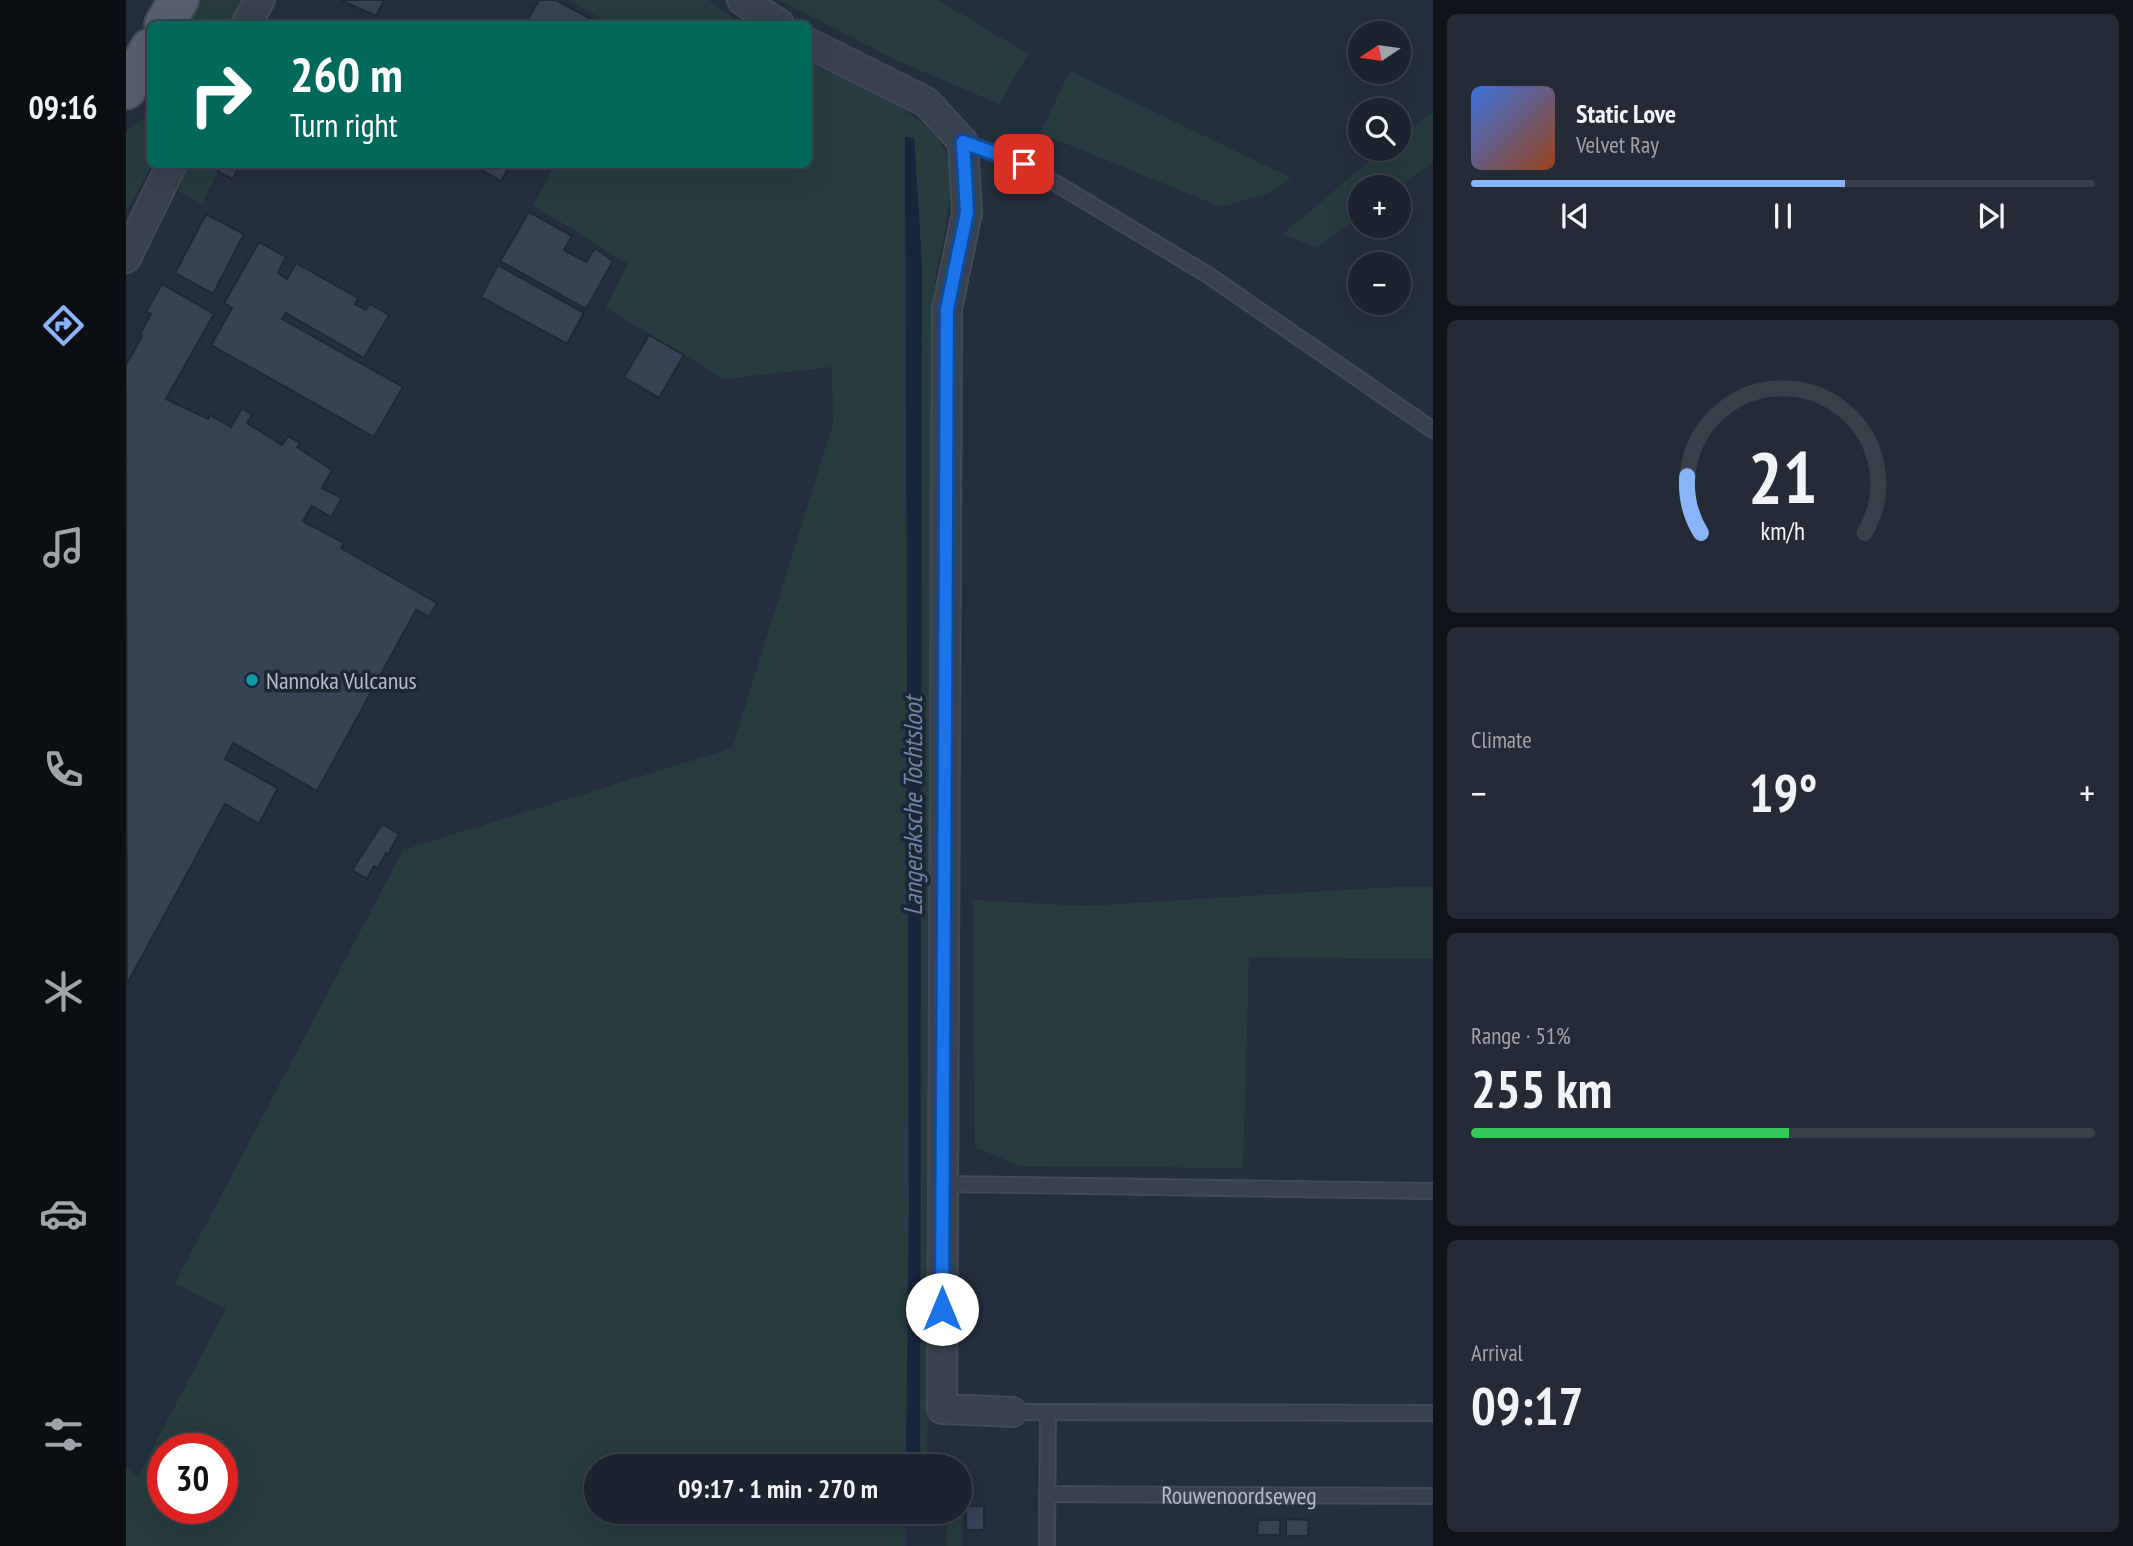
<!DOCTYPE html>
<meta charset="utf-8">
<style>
body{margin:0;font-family:"PT Sans Narrow",sans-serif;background:#242b36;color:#f1f3f6;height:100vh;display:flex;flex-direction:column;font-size:26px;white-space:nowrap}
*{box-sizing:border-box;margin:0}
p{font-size:23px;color:#a0a4aa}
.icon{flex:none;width:38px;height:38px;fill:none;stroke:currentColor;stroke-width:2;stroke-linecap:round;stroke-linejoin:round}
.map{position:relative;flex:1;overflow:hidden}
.panel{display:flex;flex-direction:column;gap:14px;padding:14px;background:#0f1319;width:700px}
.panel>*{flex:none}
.guide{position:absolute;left:21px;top:21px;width:665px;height:147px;border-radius:10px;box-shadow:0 7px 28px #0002,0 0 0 2px #39404a;background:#00695c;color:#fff;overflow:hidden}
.needle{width:46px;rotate:257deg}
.controls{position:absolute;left:1222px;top:21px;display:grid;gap:14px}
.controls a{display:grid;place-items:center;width:63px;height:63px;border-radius:50%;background:#1b232e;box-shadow:0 7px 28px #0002,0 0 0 2px #39404a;font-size:35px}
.speed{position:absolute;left:21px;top:1433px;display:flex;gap:14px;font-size:35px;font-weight:700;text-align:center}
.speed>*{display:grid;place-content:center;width:91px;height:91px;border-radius:50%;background:#1b232e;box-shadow:0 7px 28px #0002,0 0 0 2px #39404a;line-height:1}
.speed .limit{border:10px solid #d22;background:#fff;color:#111}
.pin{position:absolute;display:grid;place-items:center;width:60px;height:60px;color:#fff;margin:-30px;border-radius:14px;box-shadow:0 4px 10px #0006}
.me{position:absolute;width:77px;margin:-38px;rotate:0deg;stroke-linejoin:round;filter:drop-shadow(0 0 5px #0008)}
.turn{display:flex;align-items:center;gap:24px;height:147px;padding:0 28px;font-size:32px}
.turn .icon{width:91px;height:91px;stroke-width:2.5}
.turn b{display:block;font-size:49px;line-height:60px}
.big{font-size:52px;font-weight:800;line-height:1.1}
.panel .card{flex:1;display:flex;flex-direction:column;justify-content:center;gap:10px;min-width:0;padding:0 24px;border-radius:10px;background:#242b36}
.panel .dial{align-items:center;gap:0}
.dial svg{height:182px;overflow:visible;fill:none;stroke:#39404a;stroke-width:7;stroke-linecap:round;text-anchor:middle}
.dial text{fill:#f1f3f6;stroke:none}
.song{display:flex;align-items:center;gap:21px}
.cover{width:84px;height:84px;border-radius:10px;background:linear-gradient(135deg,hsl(220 70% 55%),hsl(20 70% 35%))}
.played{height:7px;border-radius:4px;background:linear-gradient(90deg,#8ab4f8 60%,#39404a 60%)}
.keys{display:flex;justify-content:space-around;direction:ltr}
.heat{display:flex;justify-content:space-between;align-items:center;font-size:38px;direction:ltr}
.charge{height:10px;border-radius:5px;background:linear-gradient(90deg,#34c759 51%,#39404a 0)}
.trip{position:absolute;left:458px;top:1454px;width:388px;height:70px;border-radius:35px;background:#1b232e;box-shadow:0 7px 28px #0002,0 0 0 2px #39404a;font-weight:800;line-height:70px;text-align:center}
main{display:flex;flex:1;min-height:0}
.dock{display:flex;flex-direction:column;width:126px;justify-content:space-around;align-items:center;background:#0b0e12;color:#a0a4aa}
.dock .icon{width:49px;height:49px}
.dock .current{color:#8ab4f8}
.dock b{font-size:32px;color:#f1f3f6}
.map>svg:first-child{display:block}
.green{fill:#263c3f;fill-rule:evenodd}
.water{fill:#17263c}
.building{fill:#364354;stroke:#1f2835;stroke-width:2}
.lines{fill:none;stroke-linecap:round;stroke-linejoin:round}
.service-casing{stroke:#414a57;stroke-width:18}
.minor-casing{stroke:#414a57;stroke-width:32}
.primary-casing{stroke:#414a57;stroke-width:42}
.service{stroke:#38414e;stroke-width:14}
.minor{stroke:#38414e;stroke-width:28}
.primary{stroke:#56606e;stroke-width:38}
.route-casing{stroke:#114b97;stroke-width:18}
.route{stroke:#1a73e8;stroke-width:12}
.culture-dot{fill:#0f9aa8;stroke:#1d2633;stroke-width:2.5}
.labels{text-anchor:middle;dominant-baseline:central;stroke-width:7;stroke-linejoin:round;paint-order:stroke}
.poi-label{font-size:24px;fill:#b4bcc9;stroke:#1d2633;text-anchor:start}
.street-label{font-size:24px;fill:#b4bcc9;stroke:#1d2633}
.water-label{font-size:26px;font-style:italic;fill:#6d86a8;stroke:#1d2633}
</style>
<main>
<nav class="dock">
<b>09:16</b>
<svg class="icon current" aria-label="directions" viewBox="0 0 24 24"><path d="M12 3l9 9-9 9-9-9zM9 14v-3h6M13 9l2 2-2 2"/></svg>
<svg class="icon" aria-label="music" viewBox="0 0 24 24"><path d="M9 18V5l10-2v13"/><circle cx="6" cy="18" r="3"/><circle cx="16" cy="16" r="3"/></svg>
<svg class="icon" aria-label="phone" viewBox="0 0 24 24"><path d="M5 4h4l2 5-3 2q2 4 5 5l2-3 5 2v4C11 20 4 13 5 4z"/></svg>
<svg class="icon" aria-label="climate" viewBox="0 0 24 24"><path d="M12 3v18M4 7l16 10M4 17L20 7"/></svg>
<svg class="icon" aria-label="car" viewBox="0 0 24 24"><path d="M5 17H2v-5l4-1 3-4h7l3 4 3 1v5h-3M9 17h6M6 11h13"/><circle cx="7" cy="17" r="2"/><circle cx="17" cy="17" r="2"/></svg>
<svg class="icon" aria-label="filters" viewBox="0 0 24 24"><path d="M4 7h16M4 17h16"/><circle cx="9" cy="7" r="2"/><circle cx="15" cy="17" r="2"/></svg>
</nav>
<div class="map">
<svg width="1307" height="1546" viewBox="0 0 1307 1546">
<rect width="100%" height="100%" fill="#242f3e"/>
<path class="green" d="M 76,0 L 124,0 L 111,24 L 62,24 Z
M 442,0 L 583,0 L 615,24 L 484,24 Z
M 652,0 L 812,0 L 902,54 L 873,104 L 775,62 Z
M 683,62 C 726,85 817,113 824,168 C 828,201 814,248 809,281 L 801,1466 L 794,1466 L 796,266 L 788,138 L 780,137 L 783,1209 L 780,1466 L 471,1466 L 471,1512 L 780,1512 L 780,1546 L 0,1546 L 0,1468 L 12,1476 L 100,1309 L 49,1283 L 277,850 L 606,748 L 707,424 L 706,367 L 598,379 L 480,308 L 502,264 L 407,205 L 429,165 L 682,164 ZM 37,1449 L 96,1449 L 96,1508 L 37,1508 Z
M 944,71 L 1165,178 L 1146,192 L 1095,207 L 914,133 Z
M 1307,112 L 1307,162 L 1272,187 L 1234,187 L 1234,216 L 1191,248 L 1157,234 L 1258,149 L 1272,149 L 1272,137 Z
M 24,117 L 26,165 L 0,212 L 0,132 L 12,121 Z
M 60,165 L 95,165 L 76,204 L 52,191 Z
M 1268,887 L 1307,887 L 1307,959 L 1123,957 L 1117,1168 L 893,1166 L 849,1147 L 847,900 L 959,906 Z
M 835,1492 L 836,1546 L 821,1546 L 821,1512 L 835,1512 Z"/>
<path class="water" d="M 779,137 L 788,138 L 796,266 L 794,1466 L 780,1466 L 783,1209 Z"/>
<path class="building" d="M 214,0 L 258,0 L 250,16 Z
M 413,0 L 430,0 L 467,20 L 464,24 L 399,24 Z
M 95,164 L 114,164 L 107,179 L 92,172 Z
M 345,164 L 385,164 L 375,181 Z
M 403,212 L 446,236 L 438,250 L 460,262 L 469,248 L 487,261 L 460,309 L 374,261 Z
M 80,214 L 118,234 L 87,294 L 49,273 Z
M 133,242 L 160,257 L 152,273 L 161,279 L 170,263 L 232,298 L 229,304 L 240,310 L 244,304 L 263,315 L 238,358 L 160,313 L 156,319 L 277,387 L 248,437 L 85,345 L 106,308 L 98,303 Z
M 372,265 L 458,313 L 441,344 L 355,297 Z
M 36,284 L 88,314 L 40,399 L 82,419 L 84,415 L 105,427 L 116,408 L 126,415 L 121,423 L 156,445 L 162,436 L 174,443 L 171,447 L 206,470 L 196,488 L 216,498 L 205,517 L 186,506 L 177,521 L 218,543 L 215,548 L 311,603 L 303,617 L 290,610 L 191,791 L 107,743 L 99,759 L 152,788 L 133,824 L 99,804 L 1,984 L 0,365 L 16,336 L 14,334 L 25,314 L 20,312 Z
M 523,335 L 558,355 L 533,398 L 498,377 Z
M 256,824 L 273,834 L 262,855 L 260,853 L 252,868 L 248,866 L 241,879 L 226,870 Z
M 840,1506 L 858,1506 L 858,1530 L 840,1530 Z
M 1160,1519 L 1183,1520 L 1182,1536 L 1160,1536 Z
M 1132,1520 L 1154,1520 L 1154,1535 L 1131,1535 Z"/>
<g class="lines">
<g class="service-casing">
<g id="service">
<path d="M 837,142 L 898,164 L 1082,275 L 1307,430"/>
<path d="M 817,1184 L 1307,1191"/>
<path d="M 886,1412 L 1307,1413"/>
<path id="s1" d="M 921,1494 L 1307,1496"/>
<path d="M 921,1546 L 922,1412"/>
</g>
</g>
<g class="minor-casing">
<path id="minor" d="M 616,0 L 653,24
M 120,24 L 134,0
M 682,43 L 800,102 L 837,142 L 841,213 L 821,309 L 816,1409 L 886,1412
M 0,258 L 46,164"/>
</g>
<g class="primary-casing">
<path id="primary" d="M 38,24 L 53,0
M 0,90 L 24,48"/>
</g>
<use href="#service" class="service"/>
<use href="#minor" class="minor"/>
<use href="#primary" class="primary"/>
</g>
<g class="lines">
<g class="route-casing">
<path id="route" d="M 816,1309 L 821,309 L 841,212 L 837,142 L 898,164"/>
</g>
<use href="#route" class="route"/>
</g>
<circle class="culture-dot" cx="126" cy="680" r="7"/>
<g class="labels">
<g class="poi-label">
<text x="140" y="680">Nannoka Vulcanus</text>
</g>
<g class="street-label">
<text stroke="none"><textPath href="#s1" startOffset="192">Rouwenoordseweg</textPath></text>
</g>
<g class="water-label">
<text transform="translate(786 806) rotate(-90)">Langeraksche Tochtsloot</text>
</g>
</g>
</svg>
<div class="controls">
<a><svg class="needle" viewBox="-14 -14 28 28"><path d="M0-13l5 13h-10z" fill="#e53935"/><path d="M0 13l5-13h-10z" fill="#a0a4aa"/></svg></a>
<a><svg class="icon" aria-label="search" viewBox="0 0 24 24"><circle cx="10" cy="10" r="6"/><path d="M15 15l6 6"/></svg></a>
<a>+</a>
<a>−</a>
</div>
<div class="speed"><div class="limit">30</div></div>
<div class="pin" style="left:898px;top:164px;background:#d93025"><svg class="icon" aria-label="arrive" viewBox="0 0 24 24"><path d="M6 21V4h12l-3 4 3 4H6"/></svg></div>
<svg class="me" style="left:816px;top:1309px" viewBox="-20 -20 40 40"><circle r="19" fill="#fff"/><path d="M0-13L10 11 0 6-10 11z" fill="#1a73e8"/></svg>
<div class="trip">09:17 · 1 min · 270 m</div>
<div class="guide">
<div class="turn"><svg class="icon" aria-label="right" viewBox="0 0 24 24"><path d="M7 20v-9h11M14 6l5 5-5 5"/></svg><div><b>260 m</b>Turn right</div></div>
</div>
</div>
<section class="panel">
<div class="card">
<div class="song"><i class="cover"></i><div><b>Static Love</b><p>Velvet Ray</p></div></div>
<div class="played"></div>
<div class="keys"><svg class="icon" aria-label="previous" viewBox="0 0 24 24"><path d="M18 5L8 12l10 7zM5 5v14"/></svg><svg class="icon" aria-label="pause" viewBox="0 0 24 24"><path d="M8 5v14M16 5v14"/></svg><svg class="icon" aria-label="next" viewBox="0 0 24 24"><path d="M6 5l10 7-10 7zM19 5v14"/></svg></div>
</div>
<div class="card dial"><svg viewBox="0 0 100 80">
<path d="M14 69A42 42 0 1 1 86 69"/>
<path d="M14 69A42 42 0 0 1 8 44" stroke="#8ab4f8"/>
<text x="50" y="56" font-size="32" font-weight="700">21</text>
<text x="50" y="72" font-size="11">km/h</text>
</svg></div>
<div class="card"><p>Climate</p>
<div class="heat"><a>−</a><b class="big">19°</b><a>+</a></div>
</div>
<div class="card"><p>Range · 51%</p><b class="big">255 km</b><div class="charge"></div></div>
<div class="card"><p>Arrival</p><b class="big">09:17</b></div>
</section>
</main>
